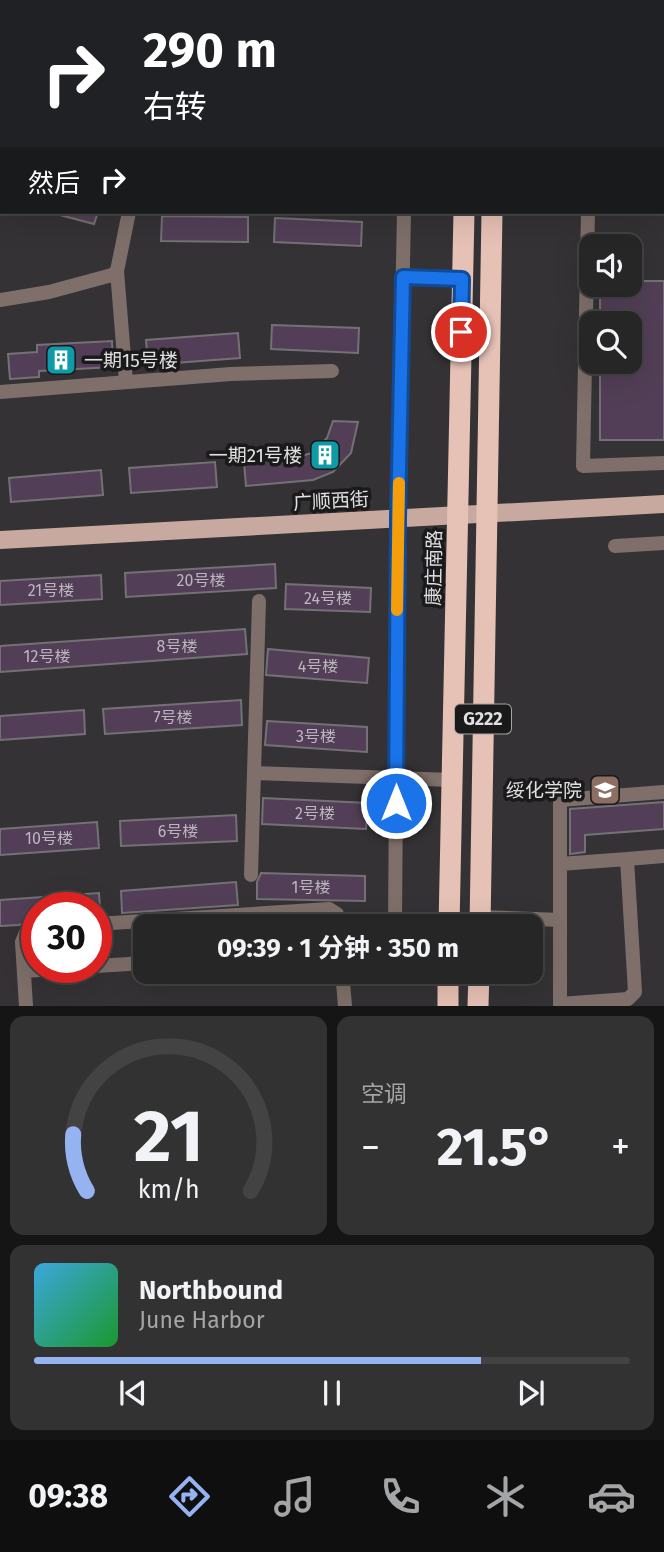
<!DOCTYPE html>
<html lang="zh">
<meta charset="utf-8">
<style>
body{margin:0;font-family:"Fira Sans","Noto Sans SC",sans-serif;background:#333233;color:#f1f3f6;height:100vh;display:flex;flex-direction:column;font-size:26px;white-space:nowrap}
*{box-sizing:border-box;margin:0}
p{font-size:23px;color:#a4a5a7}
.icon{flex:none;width:38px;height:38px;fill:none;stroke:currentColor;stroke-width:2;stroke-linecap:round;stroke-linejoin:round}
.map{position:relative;height:1006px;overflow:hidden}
.panel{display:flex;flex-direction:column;gap:10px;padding:10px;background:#151515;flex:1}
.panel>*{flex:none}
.hud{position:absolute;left:0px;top:0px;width:665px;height:214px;box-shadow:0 7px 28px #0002,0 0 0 2px #434344;background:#202124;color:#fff;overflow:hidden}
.controls{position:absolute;left:579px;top:234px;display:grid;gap:14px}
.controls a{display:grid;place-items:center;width:63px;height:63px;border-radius:14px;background:#272627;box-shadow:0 7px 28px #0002,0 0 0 2px #434344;font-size:35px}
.speed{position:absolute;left:21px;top:892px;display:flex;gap:14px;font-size:35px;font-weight:700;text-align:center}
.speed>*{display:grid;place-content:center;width:91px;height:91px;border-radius:50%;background:#272627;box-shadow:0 7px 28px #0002,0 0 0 2px #434344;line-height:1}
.speed .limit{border:10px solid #d22;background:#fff;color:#111}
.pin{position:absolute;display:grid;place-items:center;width:60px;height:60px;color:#fff;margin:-30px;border:4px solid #fff;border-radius:50%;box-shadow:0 2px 7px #0007}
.me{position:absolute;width:77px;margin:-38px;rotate:0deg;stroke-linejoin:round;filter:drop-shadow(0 0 5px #0008)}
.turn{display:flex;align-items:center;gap:24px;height:147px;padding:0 28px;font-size:32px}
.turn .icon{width:91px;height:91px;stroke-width:2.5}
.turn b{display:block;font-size:49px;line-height:60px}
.then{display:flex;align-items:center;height:66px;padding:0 28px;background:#0003;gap:14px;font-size:26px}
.big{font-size:52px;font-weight:700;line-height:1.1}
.panel .tile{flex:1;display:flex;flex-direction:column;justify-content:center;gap:10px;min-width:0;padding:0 24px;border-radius:14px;background:#333233}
.panel .dial{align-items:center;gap:0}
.dial svg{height:182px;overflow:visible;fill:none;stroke:#434344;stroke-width:7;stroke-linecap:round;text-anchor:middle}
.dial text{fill:#f1f3f6;stroke:none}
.song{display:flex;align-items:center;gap:21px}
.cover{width:84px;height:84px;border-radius:10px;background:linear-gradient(135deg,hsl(200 70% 55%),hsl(130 70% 35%))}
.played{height:7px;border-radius:4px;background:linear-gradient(90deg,#95b2f1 75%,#434344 75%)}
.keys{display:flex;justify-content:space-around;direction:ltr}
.heat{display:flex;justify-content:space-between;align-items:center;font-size:38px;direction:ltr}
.panel .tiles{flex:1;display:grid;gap:10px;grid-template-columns:1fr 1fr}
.tile:last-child{grid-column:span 2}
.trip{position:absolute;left:133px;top:914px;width:410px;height:70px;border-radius:14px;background:#272627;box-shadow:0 7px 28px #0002,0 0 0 2px #434344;font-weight:700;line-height:70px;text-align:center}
.tabs{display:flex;height:112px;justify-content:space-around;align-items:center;background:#100f10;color:#a4a5a7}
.tabs .icon{width:49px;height:49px}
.tabs .current{color:#95b2f1}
.tabs b{font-size:32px;color:#f1f3f6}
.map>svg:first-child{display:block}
.building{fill:#523f57;stroke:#737174;stroke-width:2}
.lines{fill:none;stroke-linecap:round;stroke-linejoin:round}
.minor{stroke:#7e6f6a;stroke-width:14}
.major{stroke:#c8a9a0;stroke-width:18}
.highway{stroke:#e6c1b5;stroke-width:21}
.route-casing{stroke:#114b97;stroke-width:18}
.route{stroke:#1a73e8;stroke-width:12}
.slow{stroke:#f59e0b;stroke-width:12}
.labels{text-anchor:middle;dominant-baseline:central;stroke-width:7;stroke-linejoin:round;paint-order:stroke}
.number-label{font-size:16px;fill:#bcb7be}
.shield{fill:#1b1a1b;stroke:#a5a4a6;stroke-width:2}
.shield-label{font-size:18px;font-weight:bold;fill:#e0dfe1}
.poi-label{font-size:19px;fill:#e0dfe1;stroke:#1b1a1b;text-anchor:end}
.street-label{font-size:19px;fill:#e0dfe1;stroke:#1b1a1b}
</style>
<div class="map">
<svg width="664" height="1006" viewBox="0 0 664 1006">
<rect width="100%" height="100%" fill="#343234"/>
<path class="building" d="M 61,212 L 98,212 L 94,224 L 60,215 Z
M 162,216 L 248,217 L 248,242 L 161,241 Z
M 275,218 L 362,222 L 361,246 L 274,242 Z
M 630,281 L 664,281 L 664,440 L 600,440 L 600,362 L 630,362 L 630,324 L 600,324 L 600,285 L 630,285 Z
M 272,325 L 359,328 L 358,353 L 271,349 Z
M 238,333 L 240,358 L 148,365 L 146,340 Z
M 112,341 L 113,367 L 39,371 L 39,377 L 10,379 L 8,354 L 37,352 L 37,345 Z
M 333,421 L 358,422 L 351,453 L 333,472 L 313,480 L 246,486 L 244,462 L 293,458 L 312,453 L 327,438 Z
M 215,462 L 217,487 L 131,493 L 129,468 Z
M 101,470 L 103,495 L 11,502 L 9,478 Z
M 275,564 L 276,588 L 126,597 L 125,573 Z
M 101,575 L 102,599 L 0,605 L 0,581 Z
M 286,584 L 371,588 L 370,612 L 285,609 Z
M 245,629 L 247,654 L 0,672 L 0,646 Z
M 268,649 L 369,658 L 367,683 L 266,675 Z
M 241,700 L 242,725 L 105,734 L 103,709 Z
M 84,710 L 85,734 L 0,740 L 0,716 Z
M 267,721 L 367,727 L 367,752 L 265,745 Z
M 263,798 L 368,803 L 366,829 L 262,824 Z
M 664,802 L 664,829 L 585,835 L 585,852 L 570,854 L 570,809 Z
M 236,815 L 237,841 L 121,846 L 120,821 Z
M 97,822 L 99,848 L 0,855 L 0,829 Z
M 261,873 L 365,876 L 365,901 L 257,899 L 257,882 Z
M 236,882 L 238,905 L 122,913 L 121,891 Z
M 99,893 L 100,908 L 37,908 L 37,918 L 19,925 L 0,926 L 0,900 Z"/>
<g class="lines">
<path class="minor" d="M 121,0 L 127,2
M 160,2 L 160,0
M 591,2 L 591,0
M 0,36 L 2,37
M 663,56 L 664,56
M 0,159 L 2,159
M 663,197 L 664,197
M 588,212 L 583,466 L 664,463
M 117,271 L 126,382
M 403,277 L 462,279
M 0,300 L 49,292 L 112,275 L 117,271 L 129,212
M 0,392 L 231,374 L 332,371
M 615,546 L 664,543
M 254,773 L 452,780
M 560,864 L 627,859
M 251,875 L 259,601
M 480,917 L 560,920
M 537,919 L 538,954
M 96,924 L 329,909 L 337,914 L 340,926
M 395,926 L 398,518 L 404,212
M 96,966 L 145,963
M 24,971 L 70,968
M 342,971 L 345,1006
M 560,1004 L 628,999 L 635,992 L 627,859 L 664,856
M 26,1006 L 22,942 L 27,930 L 37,927
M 560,1006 L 560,800 L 664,792"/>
<path class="major" d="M 0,540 L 664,504"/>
<path class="highway" d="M 468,2 L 468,0
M 496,2 L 496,0
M 449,926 L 464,212
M 480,926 L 492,212
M 448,1006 L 448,971
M 478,1006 L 479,971"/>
</g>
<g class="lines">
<g class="route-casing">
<path id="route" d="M 396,803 L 398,518 L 403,277 L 462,279 L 461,332"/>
</g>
<use href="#route" class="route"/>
<path class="slow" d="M 397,610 L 399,483"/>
</g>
<defs>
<g id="building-square" transform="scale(1.575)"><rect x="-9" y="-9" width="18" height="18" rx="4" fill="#0f9aa8" stroke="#1b1a1b"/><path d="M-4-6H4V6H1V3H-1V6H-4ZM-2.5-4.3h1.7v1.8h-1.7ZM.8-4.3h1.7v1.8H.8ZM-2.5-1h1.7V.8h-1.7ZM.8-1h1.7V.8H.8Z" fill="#fff"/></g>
<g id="university-square" transform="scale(1.575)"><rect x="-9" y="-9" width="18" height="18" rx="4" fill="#8d6e63" stroke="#1b1a1b"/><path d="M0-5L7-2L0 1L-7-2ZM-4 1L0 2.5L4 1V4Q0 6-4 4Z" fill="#fff"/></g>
</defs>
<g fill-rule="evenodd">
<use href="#building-square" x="61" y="360"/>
<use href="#building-square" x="325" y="455"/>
<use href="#university-square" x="605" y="790"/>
</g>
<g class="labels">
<g class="number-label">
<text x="201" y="580">20号楼</text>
<text x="51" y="590">21号楼</text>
<text x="328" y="598">24号楼</text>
<text x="177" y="646">8号楼</text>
<text x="47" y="656">12号楼</text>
<text x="318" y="666">4号楼</text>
<text x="173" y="717">7号楼</text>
<text x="316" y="736">3号楼</text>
<text x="315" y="813">2号楼</text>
<text x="178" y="831">6号楼</text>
<text x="49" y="838">10号楼</text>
<text x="311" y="887">1号楼</text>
</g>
<rect class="shield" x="455" y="704.5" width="56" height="29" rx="5"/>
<g class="shield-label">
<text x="483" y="719">G222</text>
</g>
<g class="poi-label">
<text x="84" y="360" text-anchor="start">一期15号楼</text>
<text x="302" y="455">一期21号楼</text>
<text x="582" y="790">绥化学院</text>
</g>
<g class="street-label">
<text transform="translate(331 501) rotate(-3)">广顺西街</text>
<text transform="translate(434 568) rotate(-89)">康庄南路</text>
</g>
</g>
</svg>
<div class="controls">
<a><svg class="icon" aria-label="sound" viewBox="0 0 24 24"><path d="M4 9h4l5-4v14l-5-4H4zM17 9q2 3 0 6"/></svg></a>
<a><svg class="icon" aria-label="search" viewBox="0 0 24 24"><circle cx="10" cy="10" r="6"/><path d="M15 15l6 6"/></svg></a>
</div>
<div class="speed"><div class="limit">30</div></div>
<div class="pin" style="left:461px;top:332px;background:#d93025"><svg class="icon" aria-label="arrive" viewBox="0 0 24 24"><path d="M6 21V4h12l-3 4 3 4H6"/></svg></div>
<svg class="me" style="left:396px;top:803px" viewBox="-20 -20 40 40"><circle r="17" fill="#1a73e8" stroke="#fff" stroke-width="3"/><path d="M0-11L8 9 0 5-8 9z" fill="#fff"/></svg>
<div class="trip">09:39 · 1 分钟 · 350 m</div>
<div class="hud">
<div class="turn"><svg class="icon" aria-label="right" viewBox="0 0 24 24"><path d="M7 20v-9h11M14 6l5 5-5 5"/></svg><div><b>290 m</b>右转</div></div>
<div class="then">然后<svg class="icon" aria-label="right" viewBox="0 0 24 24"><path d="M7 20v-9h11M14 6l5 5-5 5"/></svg></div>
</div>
</div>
<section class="panel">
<div class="tiles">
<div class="tile dial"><svg viewBox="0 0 100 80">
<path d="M14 69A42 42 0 1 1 86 69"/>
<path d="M14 69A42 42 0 0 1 8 44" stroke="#95b2f1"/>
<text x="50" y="56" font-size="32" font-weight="700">21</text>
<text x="50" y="72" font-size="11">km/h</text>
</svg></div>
<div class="tile"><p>空调</p>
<div class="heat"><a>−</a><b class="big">21.5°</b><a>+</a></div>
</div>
<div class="tile">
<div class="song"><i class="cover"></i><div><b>Northbound</b><p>June Harbor</p></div></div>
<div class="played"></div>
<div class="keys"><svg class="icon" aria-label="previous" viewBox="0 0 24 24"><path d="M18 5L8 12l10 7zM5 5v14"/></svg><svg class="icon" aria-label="pause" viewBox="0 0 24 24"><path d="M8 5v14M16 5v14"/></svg><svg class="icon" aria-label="next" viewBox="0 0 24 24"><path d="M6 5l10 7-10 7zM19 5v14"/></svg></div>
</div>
</div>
</section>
<nav class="tabs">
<b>09:38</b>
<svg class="icon current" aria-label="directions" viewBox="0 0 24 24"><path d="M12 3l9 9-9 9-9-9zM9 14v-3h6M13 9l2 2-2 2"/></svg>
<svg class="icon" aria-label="music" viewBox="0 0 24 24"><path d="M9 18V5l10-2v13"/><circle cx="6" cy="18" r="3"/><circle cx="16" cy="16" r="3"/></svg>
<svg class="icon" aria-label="phone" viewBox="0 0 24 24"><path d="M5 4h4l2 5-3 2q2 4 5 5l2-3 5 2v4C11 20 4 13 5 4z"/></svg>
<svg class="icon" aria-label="climate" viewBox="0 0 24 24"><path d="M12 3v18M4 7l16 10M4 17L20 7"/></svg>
<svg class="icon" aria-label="car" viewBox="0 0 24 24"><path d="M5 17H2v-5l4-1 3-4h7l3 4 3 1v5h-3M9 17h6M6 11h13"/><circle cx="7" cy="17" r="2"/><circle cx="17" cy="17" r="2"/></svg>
</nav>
